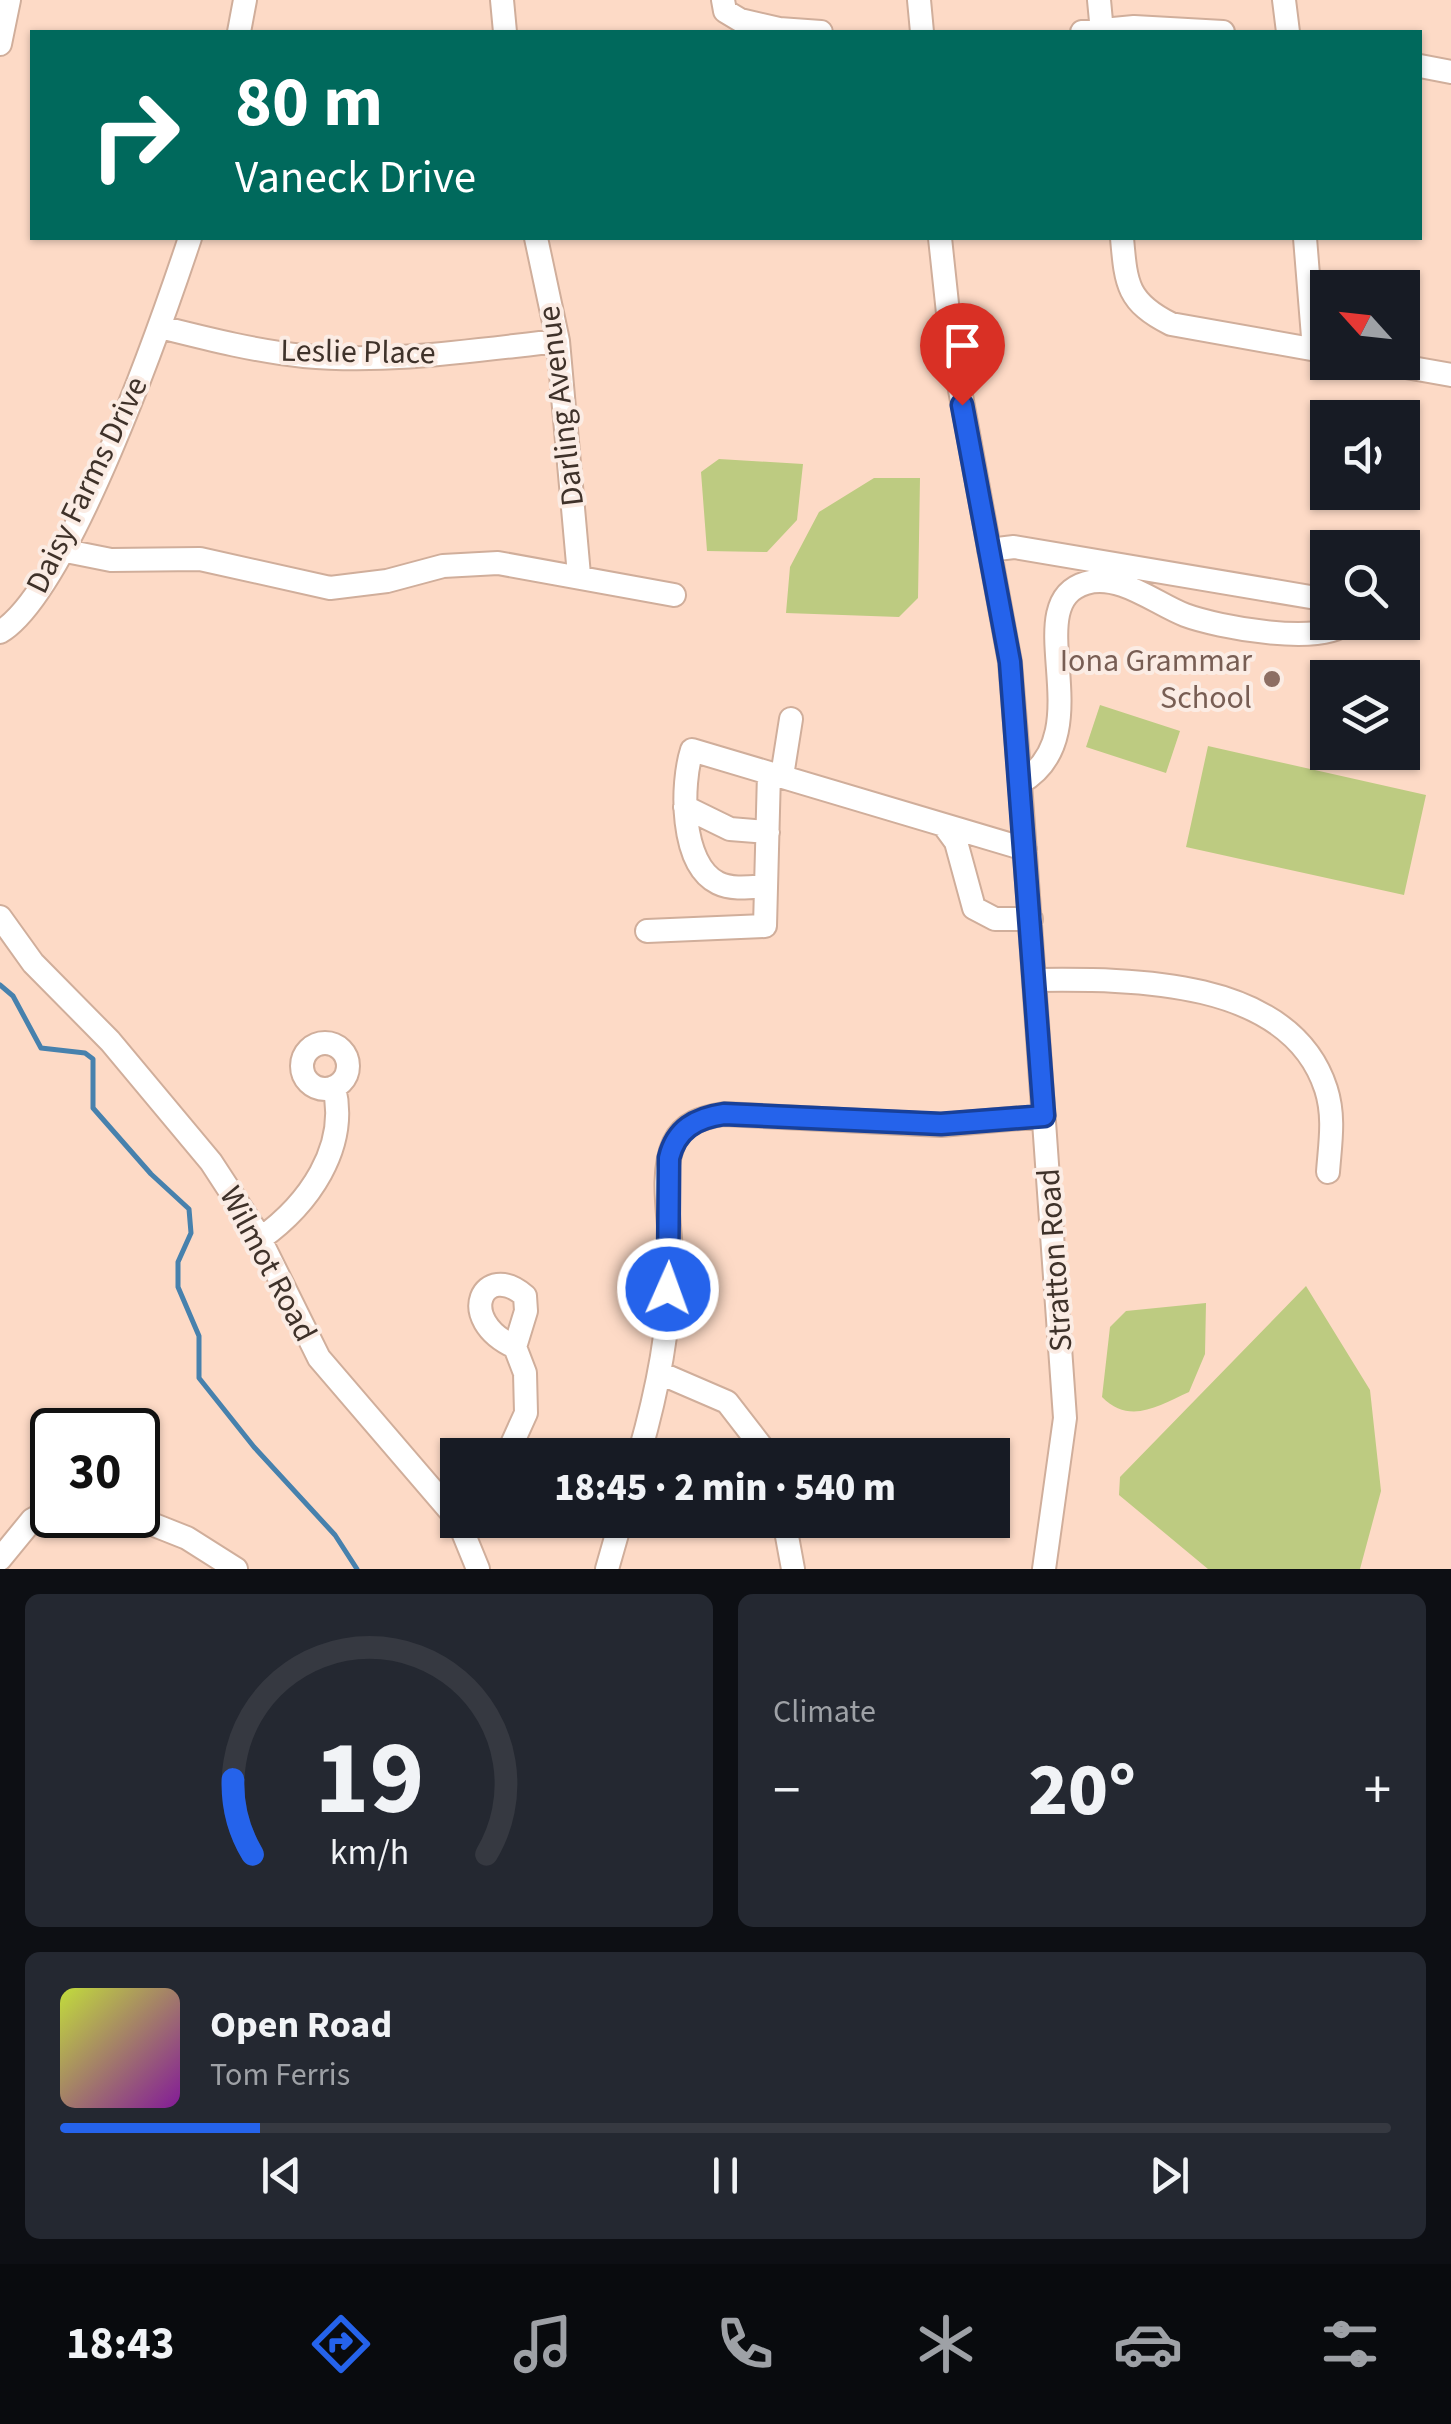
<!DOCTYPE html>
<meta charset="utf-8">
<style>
body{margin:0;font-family:"Source Sans 3",sans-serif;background:#242831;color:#f1f3f6;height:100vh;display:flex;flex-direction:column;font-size:38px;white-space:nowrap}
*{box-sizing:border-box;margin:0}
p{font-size:32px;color:#9ea1a6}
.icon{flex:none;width:55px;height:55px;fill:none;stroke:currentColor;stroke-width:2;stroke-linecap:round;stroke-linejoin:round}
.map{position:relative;height:1569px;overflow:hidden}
.panel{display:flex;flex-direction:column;gap:25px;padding:25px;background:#0d0f14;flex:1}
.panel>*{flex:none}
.banner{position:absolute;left:30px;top:30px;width:1392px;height:210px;border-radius:0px;box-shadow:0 2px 8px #0004;background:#00695c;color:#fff;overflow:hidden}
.needle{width:65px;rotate:297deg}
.buttons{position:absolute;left:1310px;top:270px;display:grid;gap:20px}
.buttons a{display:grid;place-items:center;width:110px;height:110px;border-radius:0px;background:#171b24;box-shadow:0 2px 8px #0004;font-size:50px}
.speed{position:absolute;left:30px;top:1408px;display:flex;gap:20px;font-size:50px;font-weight:700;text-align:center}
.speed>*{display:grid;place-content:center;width:130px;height:130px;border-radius:50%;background:#171b24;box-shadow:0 2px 8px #0004;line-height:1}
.speed .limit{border:5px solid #111;border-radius:15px;background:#fff;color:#111}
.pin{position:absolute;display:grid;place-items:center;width:85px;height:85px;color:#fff;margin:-102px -42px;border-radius:50% 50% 50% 0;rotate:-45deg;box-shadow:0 0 10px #0007}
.pin .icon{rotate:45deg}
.me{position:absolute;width:110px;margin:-55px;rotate:2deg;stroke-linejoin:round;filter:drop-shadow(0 0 8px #0008)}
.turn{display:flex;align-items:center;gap:35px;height:210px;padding:0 40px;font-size:45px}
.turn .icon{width:130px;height:130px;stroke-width:2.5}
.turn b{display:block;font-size:70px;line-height:85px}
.big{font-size:75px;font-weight:800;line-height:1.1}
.panel .card{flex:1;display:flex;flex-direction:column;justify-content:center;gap:15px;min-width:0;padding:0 35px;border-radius:15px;background:#242831}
.panel .dial{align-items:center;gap:0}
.dial svg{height:260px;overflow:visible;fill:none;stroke:#363941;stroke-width:7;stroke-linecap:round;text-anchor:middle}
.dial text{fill:#f1f3f6;stroke:none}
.song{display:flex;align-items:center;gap:30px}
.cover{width:120px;height:120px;border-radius:15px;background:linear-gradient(135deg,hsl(70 70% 55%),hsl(290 70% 35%))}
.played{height:10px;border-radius:5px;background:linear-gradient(90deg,#2563eb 15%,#363941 15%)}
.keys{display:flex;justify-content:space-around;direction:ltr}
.heat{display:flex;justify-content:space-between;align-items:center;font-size:55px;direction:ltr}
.panel .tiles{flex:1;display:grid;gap:25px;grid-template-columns:1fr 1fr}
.card:last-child{grid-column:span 2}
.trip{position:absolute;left:440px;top:1438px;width:570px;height:100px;border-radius:0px;background:#171b24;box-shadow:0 2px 8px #0004;font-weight:800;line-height:100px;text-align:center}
.tab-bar{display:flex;height:160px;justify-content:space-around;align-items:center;background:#090b0e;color:#9ea1a6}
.tab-bar .icon{width:70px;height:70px}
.tab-bar .current{color:#2563eb}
.tab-bar b{font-size:45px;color:#f1f3f6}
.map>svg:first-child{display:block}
.green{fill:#bdcb81}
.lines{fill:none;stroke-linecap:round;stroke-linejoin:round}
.stream{stroke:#4781ad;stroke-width:5}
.minor-casing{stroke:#d0ae9b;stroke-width:26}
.minor{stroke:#fff;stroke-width:22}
.route-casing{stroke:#184099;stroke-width:25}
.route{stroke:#2563eb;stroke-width:18}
.education-dot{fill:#8d6e63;stroke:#fbece4;stroke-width:4}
.labels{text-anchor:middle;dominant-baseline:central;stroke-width:8;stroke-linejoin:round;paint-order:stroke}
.street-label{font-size:32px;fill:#3f322a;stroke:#fbece4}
.education-label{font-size:32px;fill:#785e54;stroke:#fbece4;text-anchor:end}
</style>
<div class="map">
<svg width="1451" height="1569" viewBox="0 0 1451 1569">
<rect width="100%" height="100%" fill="#fddac6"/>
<path class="green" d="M 719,459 L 803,464 L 797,520 L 767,552 L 707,551 L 701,472 Z
M 874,478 L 920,478 L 918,598 L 899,617 L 786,613 L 790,567 L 819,512 Z
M 1100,705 L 1180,731 L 1166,773 L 1086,747 Z
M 1208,746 L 1426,795 L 1404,895 L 1186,847 Z
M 1306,1286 L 1370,1390 L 1381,1491 L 1360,1569 L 1208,1569 L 1119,1495 L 1120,1477 Z
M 1206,1303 L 1205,1354 L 1189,1392 C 1158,1406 1130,1425 1102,1397 L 1110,1327 L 1126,1311 Z"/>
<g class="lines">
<path class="stream" d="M 0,985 L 13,996 L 41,1048 L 85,1053 L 93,1059 L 93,1108 L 151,1174 L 189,1209 L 191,1233 L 178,1262 L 178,1287 L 199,1336 L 199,1378 L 254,1447 L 335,1535 L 357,1569"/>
<g class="minor-casing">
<path id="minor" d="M 502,0 L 505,32
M 723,0 L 725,11 L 740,20 L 779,29 L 821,32
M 919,0 L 922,32
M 1099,0 L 1102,32
M 1284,0 L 1288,32
M 239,32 L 245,0
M 1082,32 L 1134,27 L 1223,32
M 0,44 L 9,0
M 1420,66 L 1451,72
M 536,238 L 558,341 L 579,575
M 940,238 L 951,341 L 1010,662 L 1020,783 L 1065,1418 L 1044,1569
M 1122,238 C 1126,284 1127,302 1171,324 L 1328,352
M 1305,238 L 1314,349
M 160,327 C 208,339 255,351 304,356 C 388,364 475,350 558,341
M 1378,362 L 1451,375
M 61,550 L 111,560 L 200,559 L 330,588 L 387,581 L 443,566 L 498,563 L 674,595
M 989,550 L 1014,547 L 1328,600
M 0,632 C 68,593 163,319 190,238
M 782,776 L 791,719
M 1020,783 C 1105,734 1015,604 1086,583 C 1120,573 1156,604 1185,615 C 1217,627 1323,647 1347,622
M 685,807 L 730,829 L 768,832
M 945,827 L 956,842 L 974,908 L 995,919 L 1031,919
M 766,886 C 751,887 732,890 718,883 C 680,864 681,784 692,750 L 1025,849
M 0,917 L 33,963 L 110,1041 L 211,1162 L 256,1231 L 319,1358 L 458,1520
M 647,931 L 765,926 L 769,773
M 1035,980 C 1129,979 1290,977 1326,1089 C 1335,1117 1330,1144 1328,1172
M302 1066a23 23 0 1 1 46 0a23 23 0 1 1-46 0Z
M 260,1239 C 308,1205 349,1148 334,1087
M 662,1374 L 727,1402 L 768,1455
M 507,1455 L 526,1413 L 525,1373 L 515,1347 L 526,1311 L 525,1296 C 484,1260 454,1319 515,1347
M 639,1455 C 658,1389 670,1327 671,1258 C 671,1223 659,1176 674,1143 C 683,1123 703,1117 724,1114 L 941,1125 L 1044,1116
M 129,1515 L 187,1538 L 236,1569
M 458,1520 L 478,1569
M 784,1520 L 793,1569
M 0,1559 L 32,1520 L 52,1509
M 607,1569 L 621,1520"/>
</g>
<use href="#minor" class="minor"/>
</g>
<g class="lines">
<g class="route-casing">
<path id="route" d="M 668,1289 L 669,1158 C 676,1129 696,1118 724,1114 L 941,1124 L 1044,1116 L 1010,662 L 962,405"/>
</g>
<use href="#route" class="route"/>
</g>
<circle class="education-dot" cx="1272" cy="679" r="10"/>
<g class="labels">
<g class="street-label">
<text transform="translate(358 352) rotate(1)">Leslie Place</text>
<text transform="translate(561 406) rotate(-97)">Darling Avenue</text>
<text transform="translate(87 485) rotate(-64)">Daisy Farms Drive</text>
<text transform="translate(1055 1260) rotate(-94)">Stratton Road</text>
<text transform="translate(268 1264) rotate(62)">Wilmot Road</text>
</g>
<g class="education-label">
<text x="1252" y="661">Iona Grammar<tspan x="1252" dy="37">School</tspan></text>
</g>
</g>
</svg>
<div class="buttons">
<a><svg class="needle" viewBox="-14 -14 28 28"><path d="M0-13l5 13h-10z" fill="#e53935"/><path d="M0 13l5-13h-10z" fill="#9ea1a6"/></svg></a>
<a><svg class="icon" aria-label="sound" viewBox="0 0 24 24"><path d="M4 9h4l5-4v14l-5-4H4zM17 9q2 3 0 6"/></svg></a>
<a><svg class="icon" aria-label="search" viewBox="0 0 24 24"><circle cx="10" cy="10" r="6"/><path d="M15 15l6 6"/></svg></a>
<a><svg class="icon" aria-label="layers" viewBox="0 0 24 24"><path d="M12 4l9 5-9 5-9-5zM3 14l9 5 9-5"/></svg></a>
</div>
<div class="speed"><div class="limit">30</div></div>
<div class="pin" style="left:962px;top:405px;background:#d93025"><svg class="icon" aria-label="arrive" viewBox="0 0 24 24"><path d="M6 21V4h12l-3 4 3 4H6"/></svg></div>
<svg class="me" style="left:668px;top:1289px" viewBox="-20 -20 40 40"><circle r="17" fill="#2563eb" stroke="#fff" stroke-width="3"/><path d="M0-11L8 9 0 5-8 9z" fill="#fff"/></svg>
<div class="trip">18:45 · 2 min · 540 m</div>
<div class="banner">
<div class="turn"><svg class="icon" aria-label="right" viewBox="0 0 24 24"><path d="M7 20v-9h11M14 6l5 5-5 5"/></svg><div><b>80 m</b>Vaneck Drive</div></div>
</div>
</div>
<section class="panel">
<div class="tiles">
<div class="card dial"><svg viewBox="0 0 100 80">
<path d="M14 69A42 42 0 1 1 86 69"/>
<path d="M14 69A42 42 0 0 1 8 46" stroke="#2563eb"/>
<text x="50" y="56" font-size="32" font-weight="700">19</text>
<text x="50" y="72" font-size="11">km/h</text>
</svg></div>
<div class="card"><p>Climate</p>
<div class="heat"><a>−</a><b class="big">20°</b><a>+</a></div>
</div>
<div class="card">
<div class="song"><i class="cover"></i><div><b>Open Road</b><p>Tom Ferris</p></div></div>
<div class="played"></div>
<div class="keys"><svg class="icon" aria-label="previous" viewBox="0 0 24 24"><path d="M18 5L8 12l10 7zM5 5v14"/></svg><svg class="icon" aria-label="pause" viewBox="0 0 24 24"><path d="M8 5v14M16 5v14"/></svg><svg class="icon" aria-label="next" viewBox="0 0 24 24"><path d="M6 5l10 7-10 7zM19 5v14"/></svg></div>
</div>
</div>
</section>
<nav class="tab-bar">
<b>18:43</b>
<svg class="icon current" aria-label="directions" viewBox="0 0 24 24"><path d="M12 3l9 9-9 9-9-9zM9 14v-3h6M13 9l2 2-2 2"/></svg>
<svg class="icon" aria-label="music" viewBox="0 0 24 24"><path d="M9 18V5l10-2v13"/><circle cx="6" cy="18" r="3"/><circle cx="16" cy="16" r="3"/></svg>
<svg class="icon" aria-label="phone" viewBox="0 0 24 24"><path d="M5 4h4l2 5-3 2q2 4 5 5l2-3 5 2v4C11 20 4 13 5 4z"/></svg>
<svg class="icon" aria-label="climate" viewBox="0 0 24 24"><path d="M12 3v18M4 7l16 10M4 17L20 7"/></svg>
<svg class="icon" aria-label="car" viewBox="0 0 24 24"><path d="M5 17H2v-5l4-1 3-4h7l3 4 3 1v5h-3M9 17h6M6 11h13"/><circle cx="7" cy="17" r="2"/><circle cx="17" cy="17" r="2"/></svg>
<svg class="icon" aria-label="filters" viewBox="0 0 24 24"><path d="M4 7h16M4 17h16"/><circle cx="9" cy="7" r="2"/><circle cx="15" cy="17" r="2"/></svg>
</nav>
